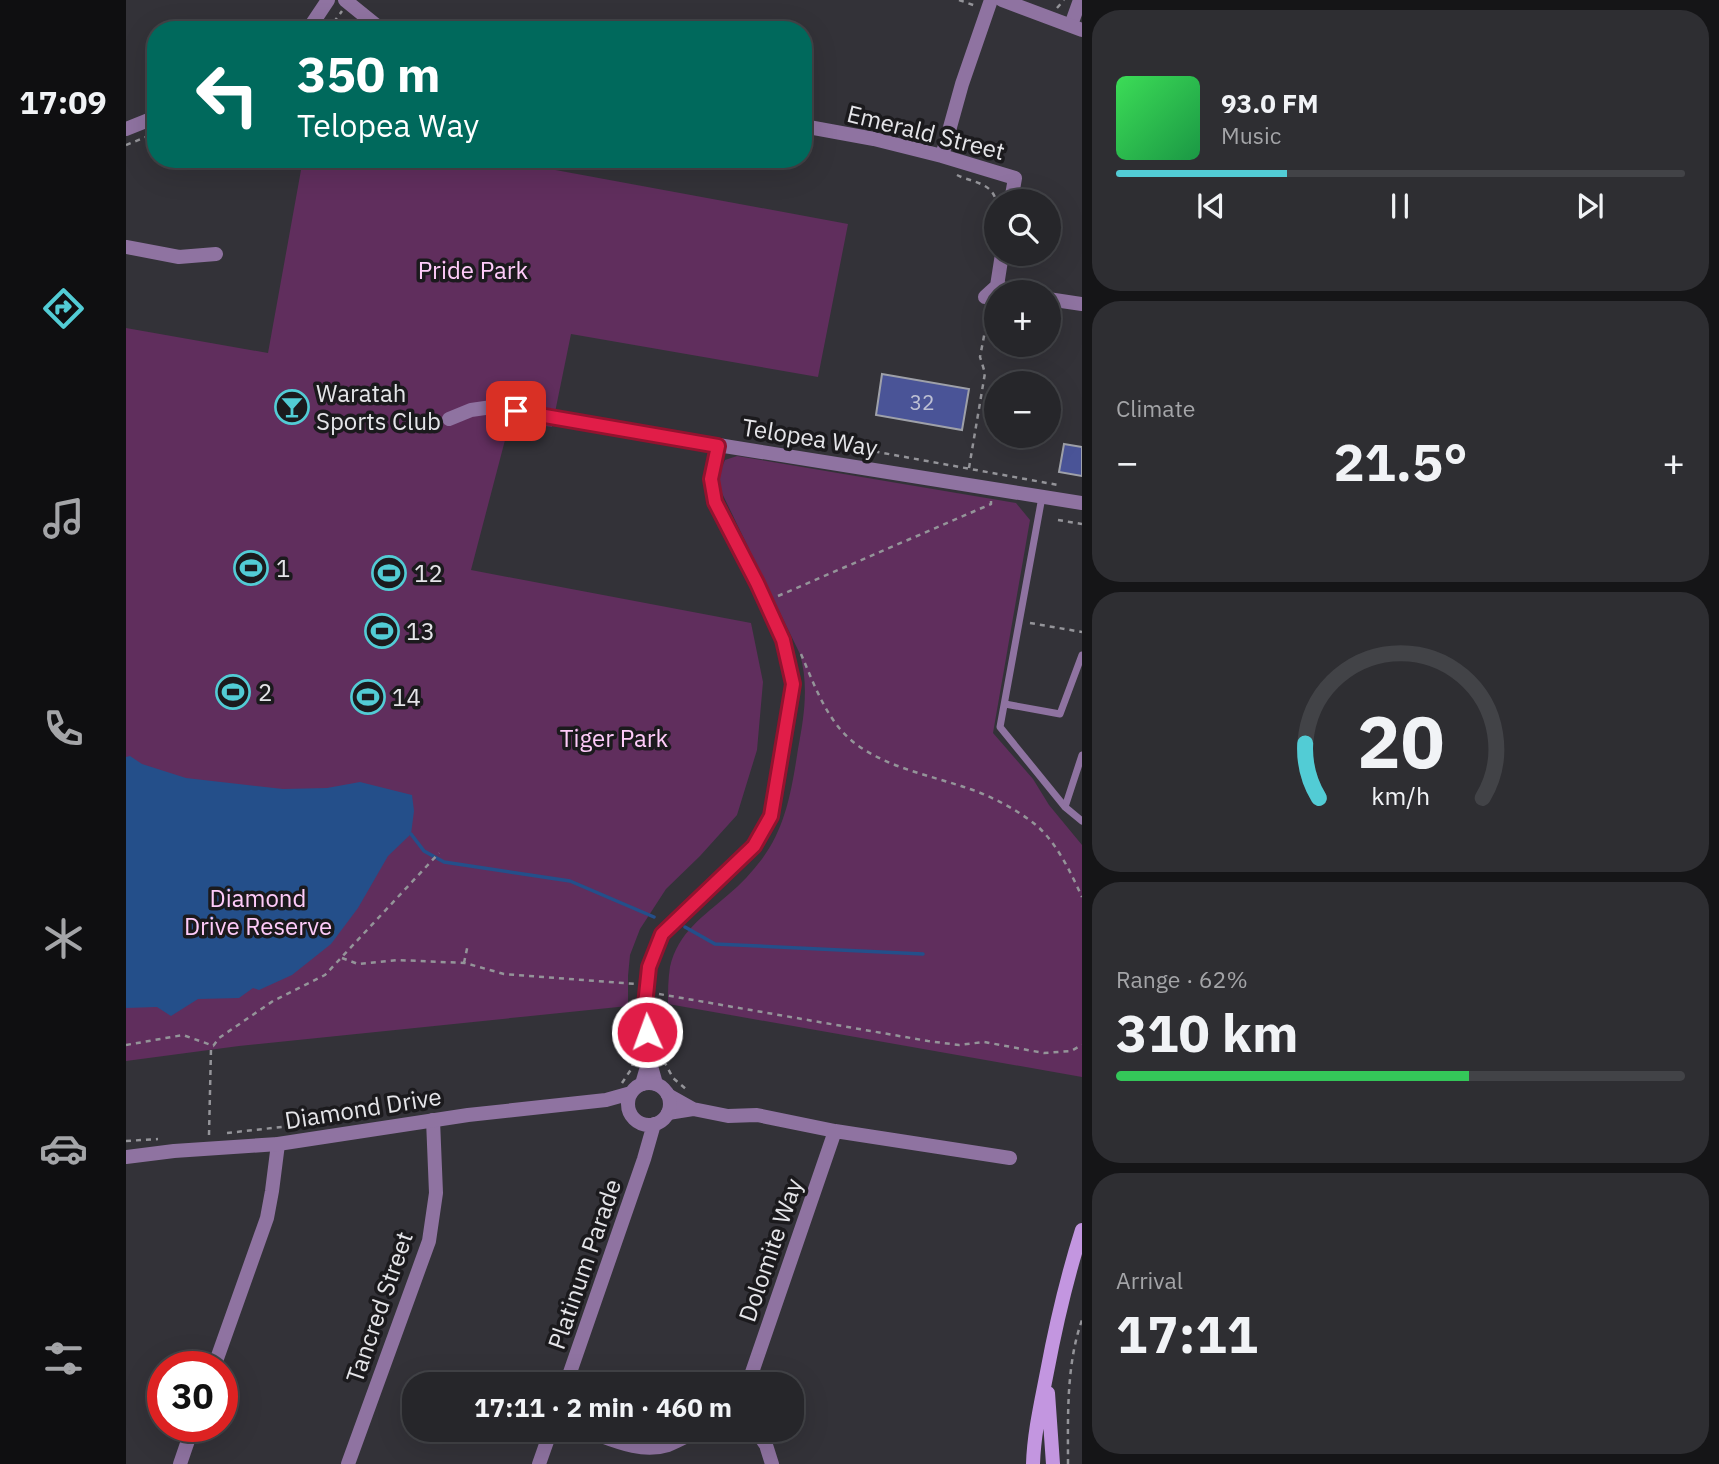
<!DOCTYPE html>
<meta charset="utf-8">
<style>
body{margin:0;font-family:"IBM Plex Sans",sans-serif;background:#2e2e32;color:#f1f3f6;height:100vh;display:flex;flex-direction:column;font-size:26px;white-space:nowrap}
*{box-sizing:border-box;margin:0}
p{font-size:23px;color:#a4a5a8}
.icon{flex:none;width:38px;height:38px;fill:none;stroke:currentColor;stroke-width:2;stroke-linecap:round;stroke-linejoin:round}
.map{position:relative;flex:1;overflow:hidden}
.drawer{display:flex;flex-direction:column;gap:10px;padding:10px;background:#151517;width:637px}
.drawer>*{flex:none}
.top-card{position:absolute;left:21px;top:21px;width:665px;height:147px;border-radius:28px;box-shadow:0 7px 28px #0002,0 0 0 2px #424347;background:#00695c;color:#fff;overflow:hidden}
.tools{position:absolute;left:858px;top:189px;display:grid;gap:14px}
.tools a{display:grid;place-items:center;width:77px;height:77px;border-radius:50%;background:#26262a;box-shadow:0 7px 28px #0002,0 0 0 2px #424347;font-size:35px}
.speed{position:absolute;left:21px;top:1351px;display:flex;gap:14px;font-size:35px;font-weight:700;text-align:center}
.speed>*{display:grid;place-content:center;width:91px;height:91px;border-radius:50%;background:#26262a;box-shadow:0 7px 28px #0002,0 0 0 2px #424347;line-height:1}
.speed .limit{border:10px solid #d22;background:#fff;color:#111}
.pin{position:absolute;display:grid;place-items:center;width:60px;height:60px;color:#fff;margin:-30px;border-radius:14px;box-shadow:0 4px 10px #0006}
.me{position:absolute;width:77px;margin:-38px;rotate:358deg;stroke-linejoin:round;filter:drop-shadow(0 0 5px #0008)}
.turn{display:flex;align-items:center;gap:24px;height:147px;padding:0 35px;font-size:32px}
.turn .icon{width:91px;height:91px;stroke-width:2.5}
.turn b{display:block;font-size:49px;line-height:60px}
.big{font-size:52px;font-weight:700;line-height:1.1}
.drawer .widget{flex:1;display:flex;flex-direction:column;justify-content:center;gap:10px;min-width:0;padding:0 24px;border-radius:28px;background:#2e2e32}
.drawer .dial{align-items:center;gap:0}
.dial svg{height:182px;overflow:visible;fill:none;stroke:#424347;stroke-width:7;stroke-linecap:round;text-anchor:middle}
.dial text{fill:#f1f3f6;stroke:none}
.song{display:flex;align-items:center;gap:21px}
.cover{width:84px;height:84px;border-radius:10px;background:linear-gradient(135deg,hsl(130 70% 55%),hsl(140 70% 35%))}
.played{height:7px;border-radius:4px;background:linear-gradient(90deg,#52ccd5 30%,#424347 30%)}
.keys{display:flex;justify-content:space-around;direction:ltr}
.heat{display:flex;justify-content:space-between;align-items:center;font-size:38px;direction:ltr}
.charge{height:10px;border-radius:5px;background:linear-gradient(90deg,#34c759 62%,#424347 0)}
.trip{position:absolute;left:276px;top:1372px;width:402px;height:70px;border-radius:28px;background:#26262a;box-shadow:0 7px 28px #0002,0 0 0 2px #424347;font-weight:700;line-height:70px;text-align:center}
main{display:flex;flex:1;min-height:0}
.tabs{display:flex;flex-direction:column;width:126px;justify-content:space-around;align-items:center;background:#0f0f11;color:#a4a5a8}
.tabs .icon{width:49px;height:49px}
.tabs .on{color:#52ccd5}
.tabs b{font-size:32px;color:#f1f3f6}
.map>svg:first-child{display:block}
.green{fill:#602e5d}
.water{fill:#244f8a}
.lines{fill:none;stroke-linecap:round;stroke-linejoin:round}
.stream{stroke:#244f8a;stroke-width:3.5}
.building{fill:#4a5497;stroke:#9fa1a9;stroke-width:2}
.path{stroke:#949499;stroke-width:2.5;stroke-dasharray:5 5;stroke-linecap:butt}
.service{stroke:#8f73a1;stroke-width:7}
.minor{stroke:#8f73a1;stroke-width:14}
.tertiary{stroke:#8f73a1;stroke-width:14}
.secondary{stroke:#c396e0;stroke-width:14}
.route-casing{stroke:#92132f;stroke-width:18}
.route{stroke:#e11d48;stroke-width:12}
.labels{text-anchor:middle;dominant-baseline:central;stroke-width:7;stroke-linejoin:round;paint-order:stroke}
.number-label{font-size:21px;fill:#bec1d4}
.street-label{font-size:24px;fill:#e5e5e9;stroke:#1b1a1d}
.park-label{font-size:24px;fill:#fecbf9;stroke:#1b1a1d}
.poi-label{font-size:24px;fill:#e5e5e9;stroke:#1b1a1d;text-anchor:start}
</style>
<main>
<nav class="tabs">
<b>17:09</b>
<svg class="icon on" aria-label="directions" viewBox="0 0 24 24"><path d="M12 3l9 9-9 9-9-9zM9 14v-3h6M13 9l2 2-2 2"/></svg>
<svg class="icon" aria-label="music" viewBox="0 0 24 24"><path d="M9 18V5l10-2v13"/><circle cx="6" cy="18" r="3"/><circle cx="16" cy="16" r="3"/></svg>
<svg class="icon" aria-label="phone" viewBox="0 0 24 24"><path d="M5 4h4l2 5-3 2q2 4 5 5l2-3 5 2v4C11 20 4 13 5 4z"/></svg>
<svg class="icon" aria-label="climate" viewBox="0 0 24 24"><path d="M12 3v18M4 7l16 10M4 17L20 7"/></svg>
<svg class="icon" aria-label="car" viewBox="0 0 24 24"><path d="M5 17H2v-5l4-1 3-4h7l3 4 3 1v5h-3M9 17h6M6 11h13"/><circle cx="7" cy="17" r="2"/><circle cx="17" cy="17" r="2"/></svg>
<svg class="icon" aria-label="filters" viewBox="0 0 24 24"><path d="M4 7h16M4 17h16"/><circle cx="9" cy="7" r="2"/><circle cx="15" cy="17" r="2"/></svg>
</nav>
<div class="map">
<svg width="956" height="1464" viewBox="0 0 956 1464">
<rect width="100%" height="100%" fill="#333238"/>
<path class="green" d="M 177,159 L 370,159 L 722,224 L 692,377 L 445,334 L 426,427 L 384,421 L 345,570 L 625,623 L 637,682 L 631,750 L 611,815 L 574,856 L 540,889 L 514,929 L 504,955 L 502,976 L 502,1006 L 113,1046 L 0,1061 L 0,328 L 142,353 Z
M 611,456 L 890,503 L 904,520 L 867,733 L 907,779 L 923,805 L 956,845 L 956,1077 L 542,1004 C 542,992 542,979 544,967 C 552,932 578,916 603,894 C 615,884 626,872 636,859 C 660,827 666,788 672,749 C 678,717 683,686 674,654 L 593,487 L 593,474 L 599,460 Z"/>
<path class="water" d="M 4,756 L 16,764 L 60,778 L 157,789 L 201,788 L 234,782 L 286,795 L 288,811 L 285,834 L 262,856 L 232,908 L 205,944 L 166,975 L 133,990 L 127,988 L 113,998 L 72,999 L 45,1016 L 31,1007 L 0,1008 L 0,757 Z"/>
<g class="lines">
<path class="stream" d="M 285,834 L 298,851 L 318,862 L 444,881 L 528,917
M 559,927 L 589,944 L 797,954"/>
</g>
<path class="building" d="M 756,374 L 843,389 L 836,430 L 750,415 Z
M 938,444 L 956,447 L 956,476 L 933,472 Z"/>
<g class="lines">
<path class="path" d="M 833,0 L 850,6
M 931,8 L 938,0
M 202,30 L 216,11
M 0,145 L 30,133
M 831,175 C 844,182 866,182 870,201
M 864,249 L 870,213
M 719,446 L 932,485
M 843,468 L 859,373 L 854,357 L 863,310
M 932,520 L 956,524
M 652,596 L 865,504 L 865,500
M 904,623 L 956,632
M 675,654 C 688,684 700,719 726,741 C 757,766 798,774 835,786 C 861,794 889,808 910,825 C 931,843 945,873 956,897
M 216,958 L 232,964 L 271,960 L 339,963 L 378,974 L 510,984
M 338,963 L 342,944
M 533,994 L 802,1041 L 833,1045 L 858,1042 L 918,1053 L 945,1051 L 956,1045
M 0,1045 L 57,1035 L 88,1046
M 537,1064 L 539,1063 L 547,1078 L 560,1089
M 496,1083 L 506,1068 L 508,1054
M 101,1133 L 192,1123
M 83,1135 L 85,1049 L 93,1038 L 147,1001 L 199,975 L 313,853
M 0,1141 L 32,1139
M 942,1464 C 942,1417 940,1365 956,1320"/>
<path class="service" d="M 916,497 L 874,727 L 939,807 L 956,821
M 879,704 L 934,714 L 956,655
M 939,807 L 956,755"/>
<path class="minor" d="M 219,0 L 256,30
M 945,25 L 954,0
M 677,126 L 748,139 L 816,156 L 889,178 L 885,201
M 816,156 L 836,84 L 865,0
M 0,247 L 53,257 L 90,254
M 871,286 L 887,292
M 859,297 L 871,286 L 876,254
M 922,299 L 956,304
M 323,419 L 345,410 L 366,407 L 592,445 L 956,503
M 516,1084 L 523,1060
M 530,1084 L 523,1059 L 519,1005 L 523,967 L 536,934 L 628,846 L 645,816 L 667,684 L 657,640 L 631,583 L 589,502 L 585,479 L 592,445
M 542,1095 L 567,1109 L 602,1116 L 631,1115 L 709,1131 L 884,1158
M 542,1113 L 567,1109
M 88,1367 L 141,1218 L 146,1191 L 152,1144
M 622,1384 L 709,1131
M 459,1430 C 485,1439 514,1454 542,1445 C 552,1441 563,1435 573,1430
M 630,1430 L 640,1445 L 646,1464
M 54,1464 L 67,1426
M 222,1464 L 303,1241 L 310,1193 L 307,1120"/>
<path class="tertiary" d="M 876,0 L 956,30
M 182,30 L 202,0
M 0,129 L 30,117
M502 1104a21 21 0 1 1 42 0a21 21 0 1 1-42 0Z
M 0,1157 L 48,1151 L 152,1144 L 342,1115 L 480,1100 L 505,1093
M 440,1384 L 518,1159 L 528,1124
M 413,1464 L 425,1430"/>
<path class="secondary" d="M 922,1393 L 927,1464
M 907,1464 C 908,1433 915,1403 921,1372 C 930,1324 941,1277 956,1230"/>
</g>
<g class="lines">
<g class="route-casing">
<path id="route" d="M 390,411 L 592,446 L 585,479 L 589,502 L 631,583 L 657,640 L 667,684 L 645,816 L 628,846 L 536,934 L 523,967 L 519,1005 L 521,1032"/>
</g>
<use href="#route" class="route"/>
</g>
<defs>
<g id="bar-ring" transform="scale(1.75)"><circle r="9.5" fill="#1b1a1d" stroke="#52ccd5" stroke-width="1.5"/><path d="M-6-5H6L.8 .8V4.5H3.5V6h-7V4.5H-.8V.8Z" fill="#52ccd5"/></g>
<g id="stadium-ring" transform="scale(1.75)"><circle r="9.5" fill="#1b1a1d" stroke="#52ccd5" stroke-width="1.5"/><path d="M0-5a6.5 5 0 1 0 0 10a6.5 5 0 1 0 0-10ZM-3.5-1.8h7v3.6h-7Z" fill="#52ccd5"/></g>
</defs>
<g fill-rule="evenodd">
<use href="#bar-ring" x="166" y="407"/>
<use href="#stadium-ring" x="125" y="568"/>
<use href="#stadium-ring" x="263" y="573"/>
<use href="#stadium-ring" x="256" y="631"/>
<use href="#stadium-ring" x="107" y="692"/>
<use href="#stadium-ring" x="242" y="697"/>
</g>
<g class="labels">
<g class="number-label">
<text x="796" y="402">32</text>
</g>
<g class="street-label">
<text transform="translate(800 132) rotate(14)">Emerald Street</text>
<text transform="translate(684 437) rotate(9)">Telopea Way</text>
<text transform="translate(237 1108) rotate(-9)">Diamond Drive</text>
<text transform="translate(644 1250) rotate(-71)">Dolomite Way</text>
<text transform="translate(458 1264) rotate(-71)">Platinum Parade</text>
<text transform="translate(253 1307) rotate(-71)">Tancred Street</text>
</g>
<g class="park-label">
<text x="347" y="270">Pride Park</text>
<text x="488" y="738">Tiger Park</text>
<text x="132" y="898">Diamond<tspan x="132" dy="28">Drive Reserve</tspan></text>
</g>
<g class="poi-label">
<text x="190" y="393">Waratah<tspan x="190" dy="28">Sports Club</tspan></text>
<text x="150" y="568">1</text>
<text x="288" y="573">12</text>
<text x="280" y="631">13</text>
<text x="132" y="692">2</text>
<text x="266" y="697">14</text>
</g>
</g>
</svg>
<div class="tools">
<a><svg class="icon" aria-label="search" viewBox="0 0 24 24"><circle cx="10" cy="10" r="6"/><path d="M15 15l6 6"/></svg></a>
<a>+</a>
<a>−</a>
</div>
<div class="speed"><div class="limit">30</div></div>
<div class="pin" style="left:390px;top:411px;background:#d93025"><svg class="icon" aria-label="arrive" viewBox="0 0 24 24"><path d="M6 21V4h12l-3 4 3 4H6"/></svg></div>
<svg class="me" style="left:521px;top:1032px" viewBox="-20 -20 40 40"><circle r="17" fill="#e11d48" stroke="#fff" stroke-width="3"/><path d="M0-11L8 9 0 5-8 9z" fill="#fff"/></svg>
<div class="trip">17:11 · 2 min · 460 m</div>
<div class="top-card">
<div class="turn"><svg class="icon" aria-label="left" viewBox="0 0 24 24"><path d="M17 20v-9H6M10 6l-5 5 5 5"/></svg><div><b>350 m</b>Telopea Way</div></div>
</div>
</div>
<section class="drawer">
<div class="widget">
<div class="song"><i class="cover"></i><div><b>93.0 FM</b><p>Music</p></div></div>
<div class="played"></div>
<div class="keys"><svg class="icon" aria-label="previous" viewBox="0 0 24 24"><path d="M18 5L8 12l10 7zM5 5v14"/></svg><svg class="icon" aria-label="pause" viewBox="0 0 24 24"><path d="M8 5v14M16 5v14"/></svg><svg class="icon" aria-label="next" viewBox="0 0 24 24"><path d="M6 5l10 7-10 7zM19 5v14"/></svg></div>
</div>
<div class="widget"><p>Climate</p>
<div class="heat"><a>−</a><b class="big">21.5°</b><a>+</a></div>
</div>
<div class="widget dial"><svg viewBox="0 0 100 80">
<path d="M14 69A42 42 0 1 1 86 69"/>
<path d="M14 69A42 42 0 0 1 8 45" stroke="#52ccd5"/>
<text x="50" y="56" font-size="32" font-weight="700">20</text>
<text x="50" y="72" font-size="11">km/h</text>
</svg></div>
<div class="widget"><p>Range · 62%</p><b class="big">310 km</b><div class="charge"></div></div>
<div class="widget"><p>Arrival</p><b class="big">17:11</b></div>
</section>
</main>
